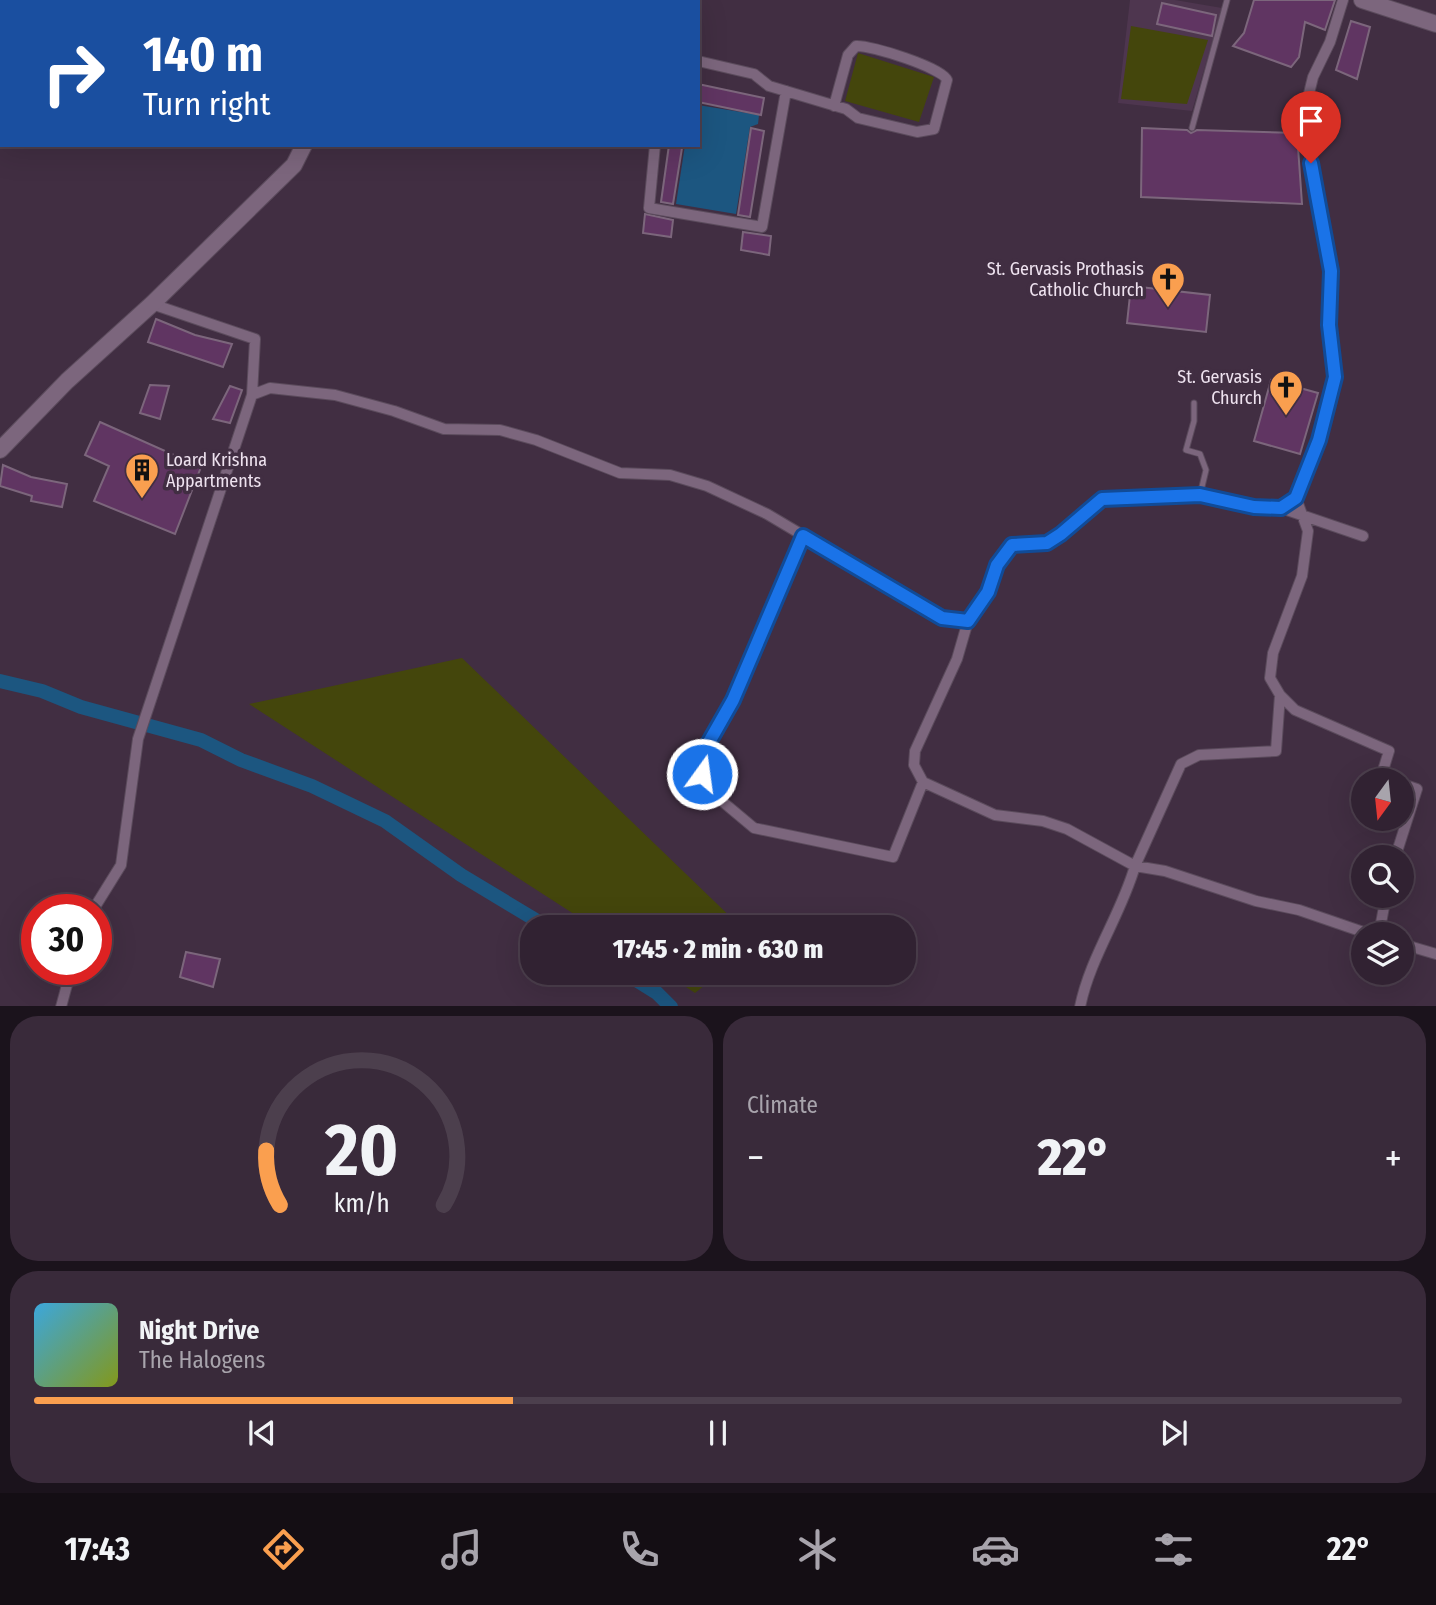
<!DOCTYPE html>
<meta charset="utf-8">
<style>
body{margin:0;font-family:"Fira Sans Condensed",sans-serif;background:#392a3a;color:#f1f3f6;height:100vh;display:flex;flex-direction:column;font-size:26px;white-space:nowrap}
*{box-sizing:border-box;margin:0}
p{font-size:23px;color:#a8a4ac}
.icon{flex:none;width:38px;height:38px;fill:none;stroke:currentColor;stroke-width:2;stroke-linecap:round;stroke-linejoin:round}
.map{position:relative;height:1006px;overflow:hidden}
.sheet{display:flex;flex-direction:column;gap:10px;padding:10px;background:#1b131c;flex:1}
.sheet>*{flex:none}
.banner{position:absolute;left:0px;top:0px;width:700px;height:147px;box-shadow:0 7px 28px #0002,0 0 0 2px #4c3f4d;background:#1a4fa0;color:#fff;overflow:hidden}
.needle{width:46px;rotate:195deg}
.tools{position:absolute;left:1351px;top:768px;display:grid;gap:14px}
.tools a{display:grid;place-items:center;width:63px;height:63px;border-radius:50%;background:#312232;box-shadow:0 7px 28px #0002,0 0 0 2px #4c3f4d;font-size:35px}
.speed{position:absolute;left:21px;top:894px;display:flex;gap:14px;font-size:35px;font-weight:700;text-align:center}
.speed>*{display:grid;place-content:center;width:91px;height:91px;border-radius:50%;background:#312232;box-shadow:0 7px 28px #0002,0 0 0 2px #4c3f4d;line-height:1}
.speed .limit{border:10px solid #d22;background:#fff;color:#111}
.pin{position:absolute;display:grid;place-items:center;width:60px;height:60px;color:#fff;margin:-72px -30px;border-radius:50% 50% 50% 0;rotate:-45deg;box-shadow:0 0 7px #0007}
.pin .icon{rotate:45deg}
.me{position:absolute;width:77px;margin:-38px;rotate:14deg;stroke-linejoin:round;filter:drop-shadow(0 0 5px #0008)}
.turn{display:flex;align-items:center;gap:24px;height:147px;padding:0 28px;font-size:32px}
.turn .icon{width:91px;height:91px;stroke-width:2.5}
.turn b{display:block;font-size:49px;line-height:60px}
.big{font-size:52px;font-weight:800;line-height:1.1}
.sheet .card{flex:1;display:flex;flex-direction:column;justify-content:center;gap:10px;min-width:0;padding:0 24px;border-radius:28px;background:#392a3a}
.sheet .dial{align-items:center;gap:0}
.dial svg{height:182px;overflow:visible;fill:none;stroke:#4c3f4d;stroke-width:7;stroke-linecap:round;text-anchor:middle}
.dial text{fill:#f1f3f6;stroke:none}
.song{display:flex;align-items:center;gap:21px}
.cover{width:84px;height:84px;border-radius:10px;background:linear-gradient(135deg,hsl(200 70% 55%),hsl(70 70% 35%))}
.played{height:7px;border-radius:4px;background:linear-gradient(90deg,#fa9f4f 35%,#4c3f4d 35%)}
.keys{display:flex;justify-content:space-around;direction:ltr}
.heat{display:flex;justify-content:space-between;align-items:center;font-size:38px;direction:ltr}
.sheet .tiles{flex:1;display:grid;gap:10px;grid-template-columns:1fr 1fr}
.card:last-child{grid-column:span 2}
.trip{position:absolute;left:520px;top:915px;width:396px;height:70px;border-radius:28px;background:#312232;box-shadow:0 7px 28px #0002,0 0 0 2px #4c3f4d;font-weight:800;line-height:70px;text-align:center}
.tab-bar{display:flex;height:112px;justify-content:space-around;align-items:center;background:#140e14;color:#a8a4ac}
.tab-bar .icon{width:49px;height:49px}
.tab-bar .selected{color:#fa9f4f}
.tab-bar b{font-size:32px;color:#f1f3f6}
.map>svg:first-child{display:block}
.built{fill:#4e364f}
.green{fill:#44460c}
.water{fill:#1c5680}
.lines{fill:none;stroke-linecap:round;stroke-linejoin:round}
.canal{stroke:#1c5680;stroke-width:14}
.building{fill:#603562;stroke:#7c667c;stroke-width:2}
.lane-casing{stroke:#5b4b5c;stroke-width:7}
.street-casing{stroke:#5b4b5c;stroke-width:12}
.secondary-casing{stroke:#5b4b5c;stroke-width:18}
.lane{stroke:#7c667d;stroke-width:5}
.street{stroke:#7c667d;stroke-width:10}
.secondary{stroke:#7c667d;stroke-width:16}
.route-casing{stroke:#114b97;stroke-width:18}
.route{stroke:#1a73e8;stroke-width:12}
.labels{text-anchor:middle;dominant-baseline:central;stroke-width:7;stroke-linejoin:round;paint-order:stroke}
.poi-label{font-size:18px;fill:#eee2ef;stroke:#412e42;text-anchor:end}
</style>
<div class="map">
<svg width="1436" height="1007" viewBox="0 0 1436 1007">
<rect width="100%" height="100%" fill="#412e42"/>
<path class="built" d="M 1130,0 L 1175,0 L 1222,8 L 1192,111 L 1118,103 Z"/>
<path class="green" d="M 1131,26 L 1208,40 L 1187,104 L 1121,99 Z
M 858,53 L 934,77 L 919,122 L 845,101 Z
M 462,658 L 741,927 L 594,927 L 249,704 Z
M 665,973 L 720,973 L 695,993 Z"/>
<path class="water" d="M 698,105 L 759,115 L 758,124 L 750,127 L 736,214 L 676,204 L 685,145 L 698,145 Z"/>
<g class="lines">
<path class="canal" d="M 0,681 L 42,691 L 81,707 L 201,740 L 241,760 L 312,786 L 385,821 L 461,875 L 549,928
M 625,973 L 657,993 L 671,1007"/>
</g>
<path class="building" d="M 1254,0 L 1335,0 L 1325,30 L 1305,22 L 1299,57 L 1291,67 L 1233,46 L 1244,33 Z
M 1162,3 L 1216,15 L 1212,36 L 1157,24 Z
M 1351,21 L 1370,27 L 1357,79 L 1336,70 Z
M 698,84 L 764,98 L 761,115 L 698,102 Z
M 751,128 L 764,131 L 750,217 L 738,215 Z
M 1142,128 L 1187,130 L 1191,133 L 1197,130 L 1297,133 L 1302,204 L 1141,197 Z
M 669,145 L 682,148 L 673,204 L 661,202 Z
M 645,214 L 673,220 L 671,237 L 643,233 Z
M 743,232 L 771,236 L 769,255 L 741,250 Z
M 1131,286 L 1210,295 L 1206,332 L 1127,323 Z
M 156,319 L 195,335 L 232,344 L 223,367 L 148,342 Z
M 1271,380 L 1318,393 L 1300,454 L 1254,441 Z
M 150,385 L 169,386 L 160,419 L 140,413 Z
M 230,386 L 242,390 L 230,423 L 213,419 Z
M 100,422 L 201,467 L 175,534 L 94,501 L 109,466 L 85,455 Z
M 3,465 L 31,477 L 67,484 L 62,507 L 31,501 L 32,496 L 0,486 Z
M 186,952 L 220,959 L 213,987 L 180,977 Z"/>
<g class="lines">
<g class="lane-casing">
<path id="lane" d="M 1192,128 L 1227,0
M 1194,403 L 1194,421 L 1186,450 L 1200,454 L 1206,470 L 1200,495"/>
</g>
<g class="street-casing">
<path id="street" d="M 505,2 L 505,0
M 673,2 L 675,0
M 698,61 L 754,74 L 769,86 L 846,109 L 858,118 L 917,132 L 934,129 L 947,80 C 943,68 871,45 856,46 L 848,55 L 834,106
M 655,145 L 649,208 L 762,227 L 786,91
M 252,395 L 270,388 L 335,395 L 394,411 L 444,429 L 500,430 L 536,440 L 620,473 L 670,475 L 707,486 L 767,514 L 942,618 L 968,621 L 988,592 L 997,565 L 1011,545 L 1047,543 L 1102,499 L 1200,495 L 1254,507 L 1281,508 L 1296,498 L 1319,440 L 1334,377 L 1329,325 L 1331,271 L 1303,118 L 1313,77 L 1330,42 L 1343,0
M 1296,498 L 1308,531 L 1302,576 L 1273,653 L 1270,678 L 1280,695 L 1295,710 L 1389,751 L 1381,777 L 1392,780
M 1281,508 L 1363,536
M 803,536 L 733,700 L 700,758 L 702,774 L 717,797 L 754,828 L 893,857 L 923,782
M 968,621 L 957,659 L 915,751 L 914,765 L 923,782 L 995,815 L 1043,821 L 1067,829 L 1135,866 C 1121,915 1090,957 1080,1007
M 1280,695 L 1276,751 L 1199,755 L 1181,764 L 1135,866 L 1165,871 L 1256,901 L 1299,910 L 1369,934
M 1395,858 L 1417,789 L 1402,784
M 93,910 L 121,865 L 138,739 L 252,395 L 255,339 L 152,304
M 1379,934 L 1386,896
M 1402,944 L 1436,954
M 61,1007 L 71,970"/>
</g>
<g class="secondary-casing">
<path id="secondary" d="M 1362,0 L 1436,24
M 375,2 L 376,0
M 0,450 L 67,381 L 152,304 L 294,165 L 304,145"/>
</g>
<use href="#lane" class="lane"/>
<use href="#street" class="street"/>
<use href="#secondary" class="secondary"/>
</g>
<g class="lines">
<g class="route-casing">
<path id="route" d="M 702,774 L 700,758 L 733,700 L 803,536 L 942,618 L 968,621 L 988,592 L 997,565 L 1012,545 L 1047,543 L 1061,534 L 1102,499 L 1200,495 L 1254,507 L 1281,508 L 1296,498 L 1319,440 L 1335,377 L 1329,325 L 1331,271 L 1311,163"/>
</g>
<use href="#route" class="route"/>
</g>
<defs>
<g id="church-pin" transform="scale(1.75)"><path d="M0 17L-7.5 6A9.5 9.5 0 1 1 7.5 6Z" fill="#fa9f4f" stroke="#412e42"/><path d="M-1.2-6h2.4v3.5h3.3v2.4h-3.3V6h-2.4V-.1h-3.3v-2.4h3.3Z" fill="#111"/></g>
<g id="building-pin" transform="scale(1.75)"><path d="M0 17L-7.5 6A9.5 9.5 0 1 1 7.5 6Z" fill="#fa9f4f" stroke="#412e42"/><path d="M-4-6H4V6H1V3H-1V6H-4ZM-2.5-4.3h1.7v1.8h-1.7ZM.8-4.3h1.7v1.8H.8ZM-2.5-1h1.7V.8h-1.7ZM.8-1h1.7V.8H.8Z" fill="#111"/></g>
</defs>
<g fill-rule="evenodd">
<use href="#church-pin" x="1168" y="279"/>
<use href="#church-pin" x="1286" y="387"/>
<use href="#building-pin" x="142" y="470"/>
</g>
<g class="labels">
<g class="poi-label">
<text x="1144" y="269">St. Gervasis Prothasis<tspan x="1144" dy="21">Catholic Church</tspan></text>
<text x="1262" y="377">St. Gervasis<tspan x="1262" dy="21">Church</tspan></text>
<text x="166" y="460" text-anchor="start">Loard Krishna<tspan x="166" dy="21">Appartments</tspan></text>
</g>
</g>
</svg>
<div class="tools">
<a><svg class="needle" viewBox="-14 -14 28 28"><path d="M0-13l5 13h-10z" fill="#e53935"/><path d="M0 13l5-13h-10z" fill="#a8a4ac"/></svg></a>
<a><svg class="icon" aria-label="search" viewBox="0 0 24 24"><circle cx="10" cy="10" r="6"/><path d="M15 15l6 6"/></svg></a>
<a><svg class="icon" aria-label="layers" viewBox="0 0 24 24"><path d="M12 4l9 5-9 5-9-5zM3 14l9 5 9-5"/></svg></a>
</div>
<div class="speed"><div class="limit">30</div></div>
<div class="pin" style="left:1311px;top:163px;background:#d93025"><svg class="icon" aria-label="arrive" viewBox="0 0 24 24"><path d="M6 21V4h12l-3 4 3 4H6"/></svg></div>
<svg class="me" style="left:702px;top:774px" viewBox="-20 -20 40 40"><circle r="17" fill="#1a73e8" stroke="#fff" stroke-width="3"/><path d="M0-11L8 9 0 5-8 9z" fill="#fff"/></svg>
<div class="trip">17:45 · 2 min · 630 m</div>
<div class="banner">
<div class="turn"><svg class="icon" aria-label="right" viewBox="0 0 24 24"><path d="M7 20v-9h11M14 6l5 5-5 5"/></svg><div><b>140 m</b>Turn right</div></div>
</div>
</div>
<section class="sheet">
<div class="tiles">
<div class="card dial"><svg viewBox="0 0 100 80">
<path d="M14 69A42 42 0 1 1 86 69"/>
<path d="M14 69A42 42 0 0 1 8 45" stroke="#fa9f4f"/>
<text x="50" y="56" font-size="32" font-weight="700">20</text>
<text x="50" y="72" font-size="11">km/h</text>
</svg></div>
<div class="card"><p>Climate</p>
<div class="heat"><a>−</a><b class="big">22°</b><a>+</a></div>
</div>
<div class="card">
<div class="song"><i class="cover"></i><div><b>Night Drive</b><p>The Halogens</p></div></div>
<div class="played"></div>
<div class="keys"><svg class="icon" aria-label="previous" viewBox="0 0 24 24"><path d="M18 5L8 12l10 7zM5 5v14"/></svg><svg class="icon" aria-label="pause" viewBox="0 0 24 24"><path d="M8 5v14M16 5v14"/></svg><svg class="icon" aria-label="next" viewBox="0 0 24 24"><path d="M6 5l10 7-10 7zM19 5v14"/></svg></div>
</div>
</div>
</section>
<nav class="tab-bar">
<b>17:43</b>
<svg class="icon selected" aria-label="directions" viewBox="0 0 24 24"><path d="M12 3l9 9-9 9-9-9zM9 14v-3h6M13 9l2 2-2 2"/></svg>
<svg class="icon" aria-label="music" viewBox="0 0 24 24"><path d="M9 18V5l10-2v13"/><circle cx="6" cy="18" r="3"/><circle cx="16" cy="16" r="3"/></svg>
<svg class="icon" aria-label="phone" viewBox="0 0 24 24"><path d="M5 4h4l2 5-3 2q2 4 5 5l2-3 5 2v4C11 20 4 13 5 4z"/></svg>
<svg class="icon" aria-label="climate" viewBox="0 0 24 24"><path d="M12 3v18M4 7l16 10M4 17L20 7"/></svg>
<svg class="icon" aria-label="car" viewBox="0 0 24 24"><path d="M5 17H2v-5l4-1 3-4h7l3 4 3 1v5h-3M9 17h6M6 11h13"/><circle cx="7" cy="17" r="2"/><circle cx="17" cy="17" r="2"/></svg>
<svg class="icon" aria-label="filters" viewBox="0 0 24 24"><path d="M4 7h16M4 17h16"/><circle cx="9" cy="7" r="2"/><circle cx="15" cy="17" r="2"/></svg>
<b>22°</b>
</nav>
